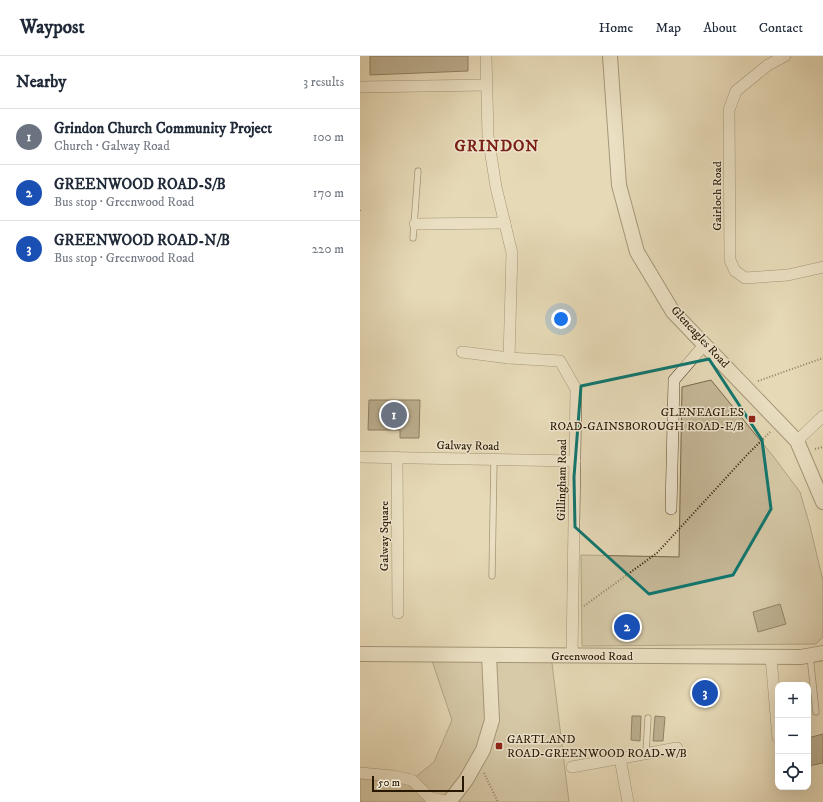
<!DOCTYPE html>
<html lang="en">
<head>
<meta charset="utf-8">
<style>
  body { margin:0; font-family:"IM FELL DW Pica",serif; background:#f2f2f3; color:#1f2937 }
  .controls { position:absolute; right:12px; bottom:12px; display:grid; overflow:hidden; border-radius:8px; box-shadow:0 4px 16px #0002 }
  .controls button { width:36px; height:36px; display:grid; place-items:center; padding:0; border:0; border-bottom:1px solid #e0e1e3; background:#fff; color:#1f2937; font:20px sans-serif }
  .scale { position:absolute; left:12px; bottom:10px; width:92px; box-sizing:border-box; padding-left:4px; border:2px solid #281701; border-top:0; font-size:11px; line-height:14px; white-space:nowrap; color:#281701; -webkit-text-stroke:3px #efe6d0; paint-order:stroke }
  .you { position:absolute; left:201px; top:263px; width:14px; height:14px; margin:-10px; border:3px solid #fff; border-radius:50%; background:#1a73e8; box-shadow:0 0 0 6px #1a73e833 }
  .badge { display:grid; place-items:center; width:26px; height:26px; border-radius:50%; background:#8f2418; color:#fff; font-size:13px; font-weight:700 }
  .pin { position:absolute; translate:-50% -50%; border:2px solid #fff; box-shadow:0 1px 4px #0006 }
  .list { margin:0; padding:0; list-style:none }
  h2 { display:flex; justify-content:space-between; align-items:center; height:52px; margin:0; padding:0 16px; font-size:17px }
  h2 small { font-size:13px; font-weight:400; color:#747a83 }
  .list li { display:grid; grid-template-columns:26px 1fr auto; gap:12px; align-items:center; box-sizing:border-box; height:56px; padding:0 16px; border-top:1px solid #e0e1e3 }
  .list b { display:block; font-size:15px; white-space:nowrap }
  .list p { margin:0; font-size:13px; white-space:nowrap; color:#747a83 }
  .list em { font-size:13px; font-style:normal; color:#747a83 }
  .icon { flex:none; width:22px; height:22px; fill:none; stroke:currentColor; stroke-width:2; stroke-linecap:round; stroke-linejoin:round }
  .map { position:relative; flex:none; width:463px; height:746px; overflow:hidden }
  header { display:flex; align-items:center; gap:24px; box-sizing:border-box; height:56px; padding:0 20px; background:#fff; border-bottom:1px solid #e0e1e3 }
  header strong { font-size:19px }
  nav { display:flex; gap:22px; margin-inline-start:auto; font-size:14px }
  main { display:flex }
  aside { flex:1; background:#fff }
  .map>svg:first-child { display:block }
</style>
</head>
<body>
<header>
<strong>Waypost</strong>
<nav><a>Home</a><a>Map</a><a>About</a><a>Contact</a></nav>
</header>
<main>
<aside>
<h2>Nearby<small>3 results</small></h2>
<ul class="list">
<li><span class="badge" style="background:#6b7280">1</span><div><b>Grindon Church Community Project</b><p>Church · Galway Road</p></div><em>100 m</em></li>
<li><span class="badge" style="background:#1a4fb4">2</span><div><b>GREENWOOD ROAD-S/B</b><p>Bus stop · Greenwood Road</p></div><em>170 m</em></li>
<li><span class="badge" style="background:#1a4fb4">3</span><div><b>GREENWOOD ROAD-N/B</b><p>Bus stop · Greenwood Road</p></div><em>220 m</em></li>
</ul>
</aside>
<div class="map">
<svg width="463" height="746" viewBox="0 0 463 746">
  <rect width="100%" height="100%" fill="#e6d9b7"/>
  <filter id="stains"><feTurbulence type="fractalNoise" baseFrequency=".005" numOctaves="4"/><feColorMatrix values="0 0 0 0 .2 0 0 0 0 .09 0 0 0 0 .02 0 0 0 .5 -.17"/></filter>
  <radialGradient id="worn" r=".72"><stop offset=".6" stop-color="#630" stop-opacity="0"/><stop offset="1" stop-color="#630" stop-opacity=".3"/></radialGradient>
  <g fill="#c6b898" stroke="#77684c">
    <polygon points="351,324 413,400 440,436 450,470 463,525 463,581 456,588 222,590 221,499 319,501 322,331"/>
    <polygon points="70,599 191,599 209,746 0,746 0,717 52,724 74,706 92,664"/>
  </g>
  <g fill="#8b7c60" stroke="#281701">
    <polygon points="10,0 108,0 108,15 10,19"/>
    <polygon points="9,344 60,344 59,382 40,382 40,374 8,374"/>
    <polygon points="420,548 426,568 398,576 393,556"/>
    <polygon points="272,660 281,660 280,685 271,684"/>
    <polygon points="295,660 305,661 303,685 293,685"/>
    <polygon points="463,678 463,707 448,710 448,695 449,695 448,682"/>
  </g>
  <g fill="none" stroke-linecap="round" stroke-linejoin="round">
    <defs>
      <g id="service">
        <polyline points="53,182 58,115"/>
        <polyline points="132,520 134,403"/>
        <polyline points="450,600 456,656"/>
        <polyline points="286,697 288,662"/>
      </g>
      <g id="minor">
        <polyline points="126,0 128,80 136,131 152,197 149,302 200,305 216,333 212,599"/>
        <polyline points="425,0 408,9 376,35 369,54 370,204 375,215 385,222 428,219 463,211"/>
        <polyline points="0,31 127,29"/>
        <polyline points="55,168 145,167"/>
        <polyline points="102,296 149,302"/>
        <polyline points="437,385 463,360"/>
        <polyline points="0,401 215,405"/>
        <polyline points="37,401 38,557"/>
        <polyline points="311,453 314,324 345,288"/>
        <polyline points="411,601 418,682"/>
        <polyline points="260,702 268,746"/>
        <polyline points="212,711 317,692"/>
        <polyline points="0,717 33,720 52,724 70,742 89,746"/>
      </g>
      <g id="tertiary">
        <polyline points="250,0 259,129 277,196 313,256 437,385 463,446"/>
        <polyline points="0,598 441,601 463,597"/>
        <polyline points="89,746 106,724 123,694 132,664 129,599"/>
      </g>
    </defs>
    <use href="#service" stroke="#58482e" stroke-width="7"/>
    <use href="#minor" stroke="#58482e" stroke-width="12"/>
    <use href="#tertiary" stroke="#58482e" stroke-width="16"/>
    <g stroke="#281701" stroke-width="2" stroke-dasharray="1 2" stroke-linecap="butt">
      <polyline points="0,154 0,157"/>
      <polyline points="398,325 463,302"/>
      <polyline points="455,393 463,391"/>
      <polyline points="224,550 297,497 386,400 411,375"/>
      <polyline points="124,717 138,746"/>
    </g>
    <use href="#service" stroke="#efe6d0" stroke-width="5.5"/>
    <use href="#minor" stroke="#efe6d0" stroke-width="11"/>
    <use href="#tertiary" stroke="#efe6d0" stroke-width="14"/>
  </g>
  <path d="M0 0H463V746H0ZM349,303l53,81 9,69 -38,66 -84,19 -74,-67 -1,-50 7,-91z" fill="#e6d9b7" fill-opacity=".55" fill-rule="evenodd"/>
  <path fill="none" stroke="#0f766e" stroke-width="3" stroke-linejoin="round" d="M349,303l53,81 9,69 -38,66 -84,19 -74,-67 -1,-50 7,-91z"/>
  <g fill="#8f2418" stroke="#efe6d0" stroke-width="1.5">
    <rect x="388" y="359" width="8" height="8" rx="2"/>
    <rect x="135" y="686" width="8" height="8" rx="2"/>
  </g>
  <g text-anchor="middle" dominant-baseline="central" stroke-width="3" stroke-linejoin="round" paint-order="stroke">
    <g font-size="12" fill="#281701" stroke="#efe6d0">
      <text transform="translate(357 140) rotate(-90)">Gairloch Road</text>
      <text transform="translate(340 281) rotate(47)">Gleneagles Road</text>
      <text transform="translate(108 390) rotate(1)">Galway Road</text>
      <text transform="translate(202 424) rotate(-89)">Gillingham Road</text>
      <text transform="translate(24 480) rotate(-90)">Galway Square</text>
      <text x="232" y="600">Greenwood Road</text>
    </g>
    <g font-size="12" fill="#281701" stroke="#efe6d0" text-anchor="end">
      <text x="384" y="356">GLENEAGLES<tspan x="384" dy="14">ROAD-GAINSBOROUGH ROAD-E/B</tspan></text>
      <text x="147" y="683" text-anchor="start">GARTLAND<tspan x="147" dy="14">ROAD-GREENWOOD ROAD-W/B</tspan></text>
    </g>
    <g font-size="16" font-weight="bold" letter-spacing="1" fill="#7a1f14" stroke="#efe6d0">
      <text x="137" y="90">GRINDON</text>
    </g>
  </g>
  <rect width="100%" height="100%" filter="url(#stains)"/>
  <rect width="100%" height="100%" fill="url(#worn)"/>
</svg>
<div class="controls">
<button>+</button>
<button>−</button>
<button><svg class="icon" aria-label="locate" viewBox="0 0 24 24"><circle cx="12" cy="12" r="6"/><path d="M12 2v4M12 18v4M2 12h4M18 12h4"/></svg></button>
</div>
<div class="scale">50 m</div>
<div class="you"></div>
<div class="pin badge" style="left:34px;top:359px;background:#6b7280">1</div>
<div class="pin badge" style="left:267px;top:571px;background:#1a4fb4">2</div>
<div class="pin badge" style="left:345px;top:637px;background:#1a4fb4">3</div>
</div>
</main>
</body>
</html>
